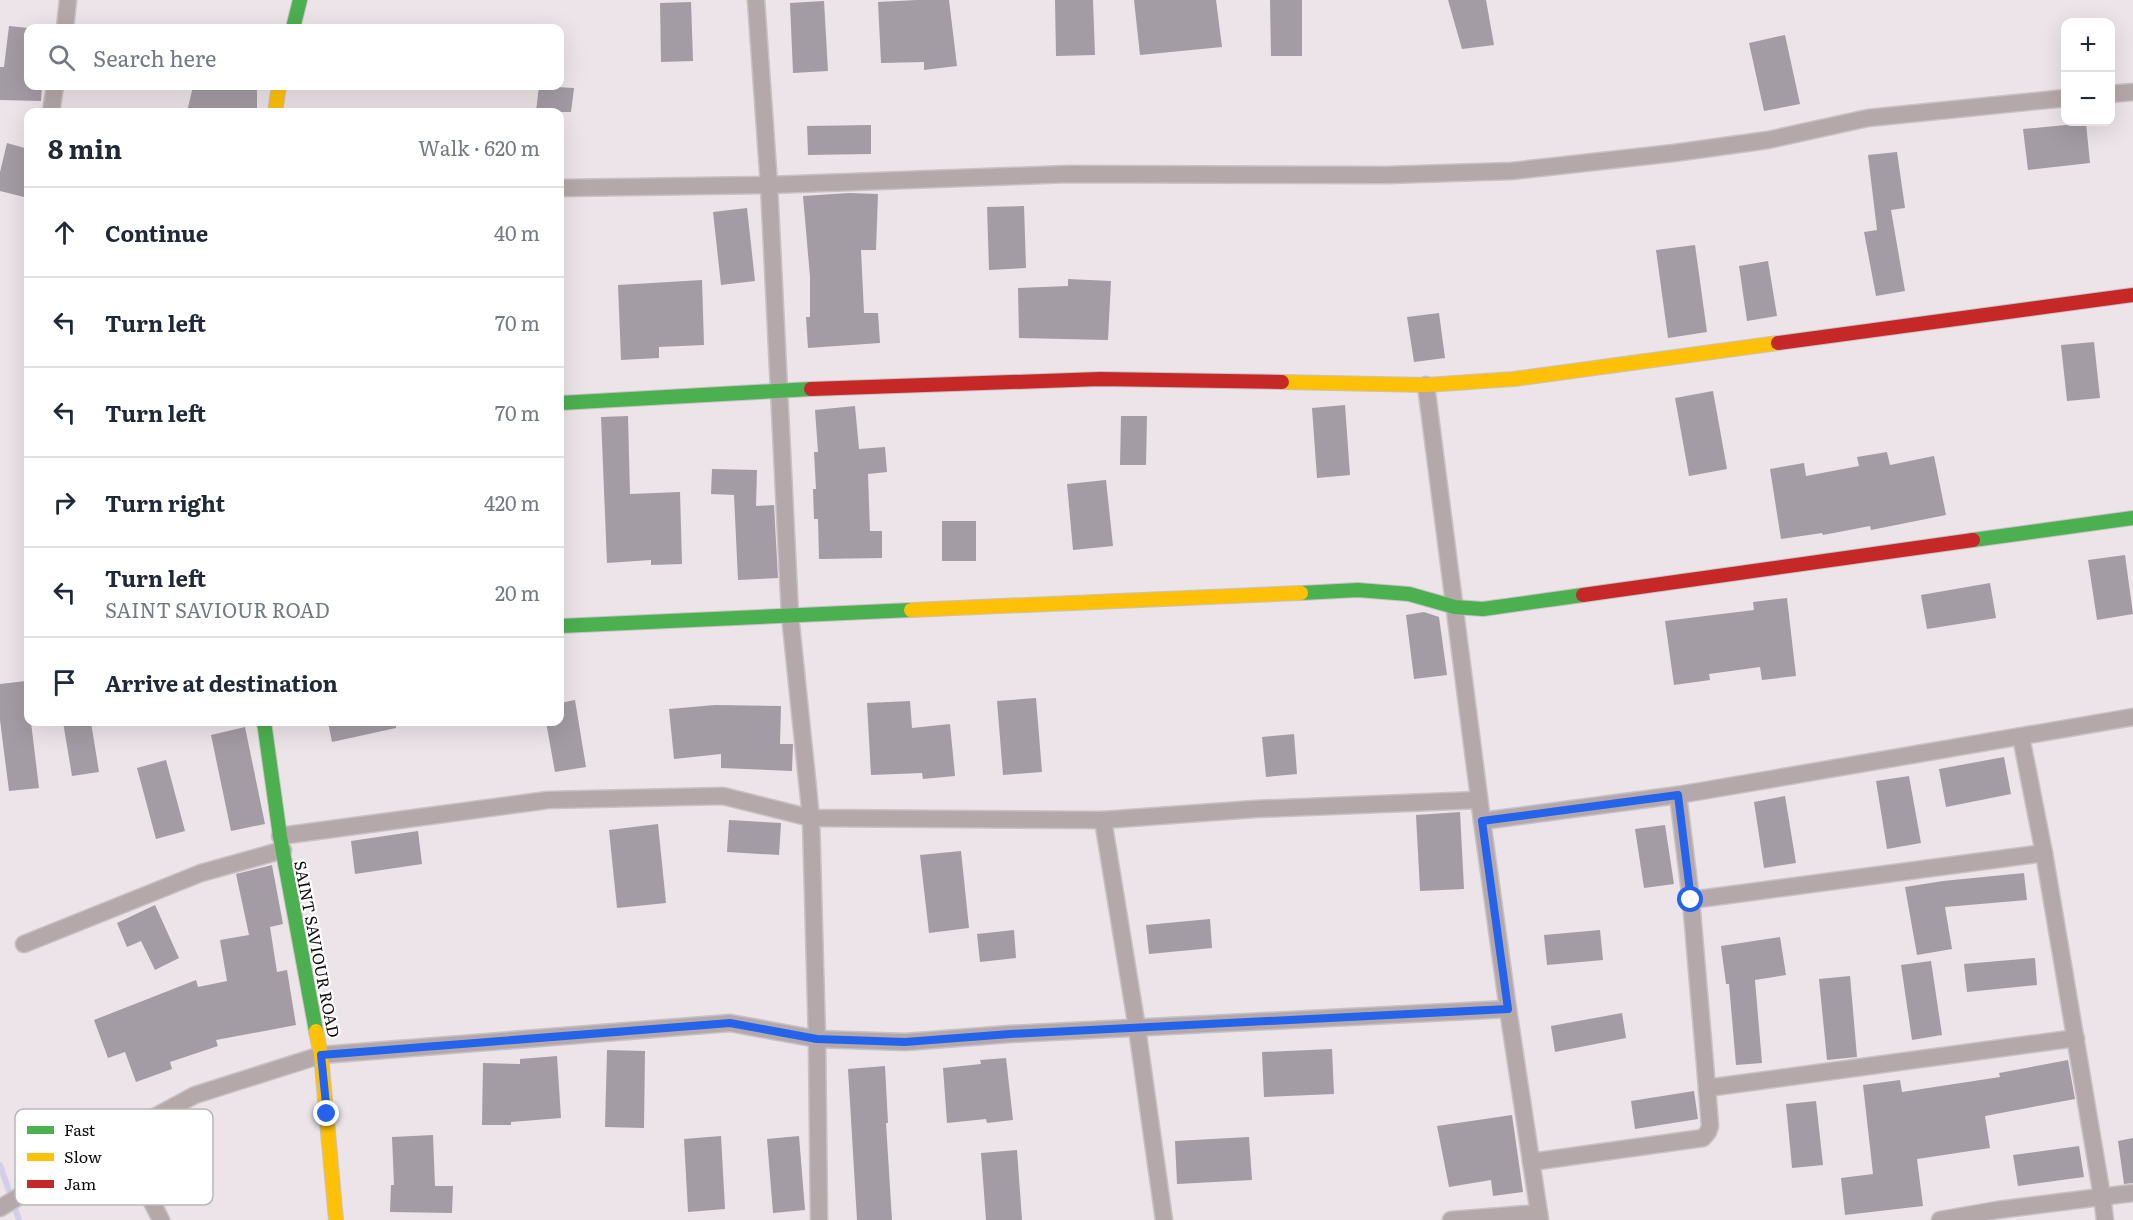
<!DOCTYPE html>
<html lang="en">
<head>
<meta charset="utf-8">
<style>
  body { margin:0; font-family:Literata,serif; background:#f2f2f3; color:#1f2937 }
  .controls { position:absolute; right:18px; top:18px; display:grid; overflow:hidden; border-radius:12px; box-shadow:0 6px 24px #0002 }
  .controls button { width:54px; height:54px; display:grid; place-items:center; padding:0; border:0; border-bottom:2px solid #e0e1e3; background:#fff; color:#1f2937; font:30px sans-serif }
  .stop { position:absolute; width:18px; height:18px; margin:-14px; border:4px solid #2563eb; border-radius:50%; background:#fff }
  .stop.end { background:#2563eb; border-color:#fff; box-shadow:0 2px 6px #0008 }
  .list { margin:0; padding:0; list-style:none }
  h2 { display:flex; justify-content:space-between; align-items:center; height:78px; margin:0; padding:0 24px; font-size:26px }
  h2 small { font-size:20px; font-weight:400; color:#747a83 }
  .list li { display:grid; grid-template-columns:39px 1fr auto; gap:18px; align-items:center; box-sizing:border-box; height:90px; padding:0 24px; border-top:2px solid #e0e1e3 }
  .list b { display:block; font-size:22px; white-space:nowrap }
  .list p { margin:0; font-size:20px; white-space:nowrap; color:#747a83 }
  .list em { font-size:20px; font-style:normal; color:#747a83 }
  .icon { flex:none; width:33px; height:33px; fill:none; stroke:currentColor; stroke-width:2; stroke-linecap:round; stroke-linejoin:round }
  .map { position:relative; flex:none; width:2133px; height:1220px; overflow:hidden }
  .search { position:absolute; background:#fff; box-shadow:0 6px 24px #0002; left:24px; top:24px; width:540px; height:66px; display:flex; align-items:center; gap:15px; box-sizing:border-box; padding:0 21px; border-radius:12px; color:#747a83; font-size:22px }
  .panel { position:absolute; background:#fff; box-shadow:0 6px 24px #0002; left:24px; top:108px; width:540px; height:618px; border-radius:12px }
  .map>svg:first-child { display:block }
</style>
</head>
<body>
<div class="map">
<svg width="2133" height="1220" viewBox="0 0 2133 1220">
  <rect width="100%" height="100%" fill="#ece4e8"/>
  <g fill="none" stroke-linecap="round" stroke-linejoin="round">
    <polyline stroke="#d3ceea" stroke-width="6" points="0,1165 19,1220"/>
  </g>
  <g fill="#a49ca4">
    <polygon points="917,0 949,0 957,66 924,70 924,62 881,63 878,2"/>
    <polygon points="1055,0 1093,0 1095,55 1056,56"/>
    <polygon points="1134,0 1216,0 1222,47 1140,55"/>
    <polygon points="1270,0 1302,0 1302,56 1271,56"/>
    <polygon points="1448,0 1486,0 1494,45 1462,49"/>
    <polygon points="824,1 828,71 793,73 790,3"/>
    <polygon points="691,2 693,61 661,62 660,3"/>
    <polygon points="9,26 28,28 28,86 42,86 41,101 0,100 0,67 4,67"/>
    <polygon points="1785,35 1800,104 1764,111 1749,43"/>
    <polygon points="193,86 257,86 257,112 187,112"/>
    <polygon points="539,86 574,88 571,112 536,112"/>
    <polygon points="2086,123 2090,163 2028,170 2023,129"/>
    <polygon points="871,125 871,154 808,155 807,126"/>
    <polygon points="7,143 28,149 28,198 0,191 0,172"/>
    <polygon points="1897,152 1905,208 1891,210 1905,291 1876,296 1864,232 1877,230 1868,155"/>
    <polygon points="849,193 878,194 876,250 861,250 864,313 878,313 880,343 808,348 806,317 810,317 810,277 803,196"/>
    <polygon points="1024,206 1026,268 989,270 987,207"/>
    <polygon points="747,208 755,281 721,285 713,212"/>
    <polygon points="1695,245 1707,332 1668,338 1656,250"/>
    <polygon points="1768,261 1777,316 1747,321 1739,266"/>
    <polygon points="1068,279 1111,281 1108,340 1019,338 1018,288 1068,286"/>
    <polygon points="702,280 704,345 659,347 659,358 621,360 618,285"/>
    <polygon points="1439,313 1445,358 1414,362 1407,317"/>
    <polygon points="2094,342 2100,398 2067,401 2061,345"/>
    <polygon points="1713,391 1727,469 1689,476 1675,398"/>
    <polygon points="1345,405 1350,475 1317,478 1312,408"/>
    <polygon points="855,406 859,449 885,447 887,472 868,474 870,531 882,531 882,558 819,559 818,519 814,519 813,489 816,489 814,452 818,452 815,410"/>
    <polygon points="628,416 630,494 680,492 682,564 651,565 651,560 607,563 601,417"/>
    <polygon points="1121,416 1147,416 1146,465 1120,465"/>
    <polygon points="1887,452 1890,465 1934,456 1946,515 1871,530 1870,526 1823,535 1822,533 1781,539 1770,469 1804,463 1806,476 1859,466 1857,457"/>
    <polygon points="712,469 757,470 756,506 774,505 778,578 738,580 734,495 711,494"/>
    <polygon points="1106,480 1113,546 1073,550 1067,484"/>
    <rect x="942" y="521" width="34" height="40"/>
    <polygon points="2125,555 2133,614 2097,620 2088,560"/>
    <polygon points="1990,583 1996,618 1927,629 1921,595"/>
    <polygon points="1787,598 1796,676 1762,680 1760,667 1709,674 1710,680 1674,685 1665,621 1754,610 1753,602"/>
    <polygon points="1424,612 1439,617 1447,675 1414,679 1406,615"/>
    <polygon points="26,681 28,722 31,722 39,788 9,791 0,720 0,684"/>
    <polygon points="1036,698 1042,772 1003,775 997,701"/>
    <polygon points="575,700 586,767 555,772 546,722 560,722 560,703"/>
    <polygon points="910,701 912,728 950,724 955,776 923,779 922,773 871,775 867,703"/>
    <polygon points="715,705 781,706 780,744 793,744 792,771 721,768 721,754 674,759 669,709"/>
    <polygon points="63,722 91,722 99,772 72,776"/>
    <polygon points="328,722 396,722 396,728 332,742"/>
    <polygon points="245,727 265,824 231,831 211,735"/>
    <polygon points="1294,734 1297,774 1266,777 1262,737"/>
    <polygon points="2004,757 2011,794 1946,807 1939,769"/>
    <polygon points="166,760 185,831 156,839 137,768"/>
    <polygon points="1909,776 1921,843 1887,849 1876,781"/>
    <polygon points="1785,796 1796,863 1764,868 1754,802"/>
    <polygon points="1460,812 1464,889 1420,891 1416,815"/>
    <polygon points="729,820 781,823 779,855 727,852"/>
    <polygon points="658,824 666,903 617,908 609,830"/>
    <polygon points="1665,825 1674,884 1644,888 1635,829"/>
    <polygon points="418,831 422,864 355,874 351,841"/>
    <polygon points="961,851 969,928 929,933 920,855"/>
    <polygon points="272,865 283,924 270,927 277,972 287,970 296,1025 216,1040 218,1046 170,1062 172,1069 136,1082 125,1052 108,1058 94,1020 196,980 198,987 227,981 220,940 249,935 236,874"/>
    <polygon points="2024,873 2027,900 1945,907 1952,949 1917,955 1905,887 1943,881"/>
    <polygon points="155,905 179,958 155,970 141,941 127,947 117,923"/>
    <polygon points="1210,919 1212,948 1149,954 1146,925"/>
    <polygon points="1014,930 1016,958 980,962 977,934"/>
    <polygon points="1600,930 1603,960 1547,965 1544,935"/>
    <polygon points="1780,937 1786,975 1755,980 1762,1063 1736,1065 1729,984 1726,984 1721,946"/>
    <polygon points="2035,958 2037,985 1967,992 1964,964"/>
    <polygon points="1931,961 1942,1035 1912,1040 1901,965"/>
    <polygon points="1850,976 1857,1057 1827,1060 1819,979"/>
    <polygon points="1622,1013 1626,1038 1555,1052 1551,1026"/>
    <polygon points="1332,1049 1334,1094 1264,1097 1262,1052"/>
    <polygon points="607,1050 645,1051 644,1128 605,1127"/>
    <polygon points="557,1056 561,1118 511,1122 511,1125 482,1125 483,1063 520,1064 520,1059"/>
    <polygon points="1006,1058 1013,1120 987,1123 986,1119 947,1123 943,1068 981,1064 980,1060"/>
    <polygon points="2068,1060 2075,1099 1985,1116 1990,1148 1917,1159 1923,1206 1845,1215 1841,1178 1873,1174 1863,1085 1900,1080 1902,1092 2000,1077 1999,1073"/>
    <polygon points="885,1066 888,1123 886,1123 892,1220 857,1220 848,1069"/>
    <polygon points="1694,1091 1698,1119 1635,1129 1631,1101"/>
    <polygon points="1816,1101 1823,1165 1792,1168 1786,1104"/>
    <polygon points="1512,1115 1523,1192 1493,1196 1491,1180 1449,1187 1437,1126"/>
    <polygon points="433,1135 435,1186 453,1186 452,1213 390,1212 391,1185 394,1185 392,1137"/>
    <polygon points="721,1136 725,1209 688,1212 684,1139"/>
    <polygon points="799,1136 805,1210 773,1213 767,1139"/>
    <polygon points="1249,1137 1252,1180 1177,1184 1175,1141"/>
    <polygon points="2133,1138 2133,1183 2124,1184 2118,1141"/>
    <polygon points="2079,1146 2084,1177 2018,1186 2013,1155"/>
    <polygon points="1017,1150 1022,1220 986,1220 981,1153"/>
  </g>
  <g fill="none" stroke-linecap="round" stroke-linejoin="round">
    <defs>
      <g id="street">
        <polyline points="756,0 769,185 790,615 811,818 817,1039 819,1220"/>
        <polyline points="65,28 68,0"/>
        <polyline points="2110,94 2133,92"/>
        <polyline points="51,112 55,86"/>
        <polyline points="560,188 769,185 1069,174 1387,175 1512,171 1674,153 1768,140 1868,118 2066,98"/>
        <polyline points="1426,385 1482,821 1508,1009 1540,1220"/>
        <polyline points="2021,737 2044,853 2102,1196 2105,1220"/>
        <polyline points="1103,820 1137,1028 1164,1220"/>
        <polyline points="1482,821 1678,795 2133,717"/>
        <polyline points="280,836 548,800 723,796 811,818 1103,820 1255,809 1479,800"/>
        <polyline points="1691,900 2044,853"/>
        <polyline points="24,944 201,873 283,850"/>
        <polyline points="1707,1088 2076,1038"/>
        <polyline points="119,1136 161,1220"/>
        <polyline points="1531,1162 1703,1138 1708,1132 1710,1126 1707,1088 1691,900 1678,795"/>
        <polyline points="0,1208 119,1136 195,1095 321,1055 730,1023 817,1039 905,1042 1010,1034 1508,1009"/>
        <polyline points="1451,1220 1539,1213"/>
        <polyline points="1940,1220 1997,1210 2133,1193"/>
      </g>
      <g id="fast">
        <polyline points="293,28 300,0"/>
        <polyline points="560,403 811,389"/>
        <polyline points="1973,540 2133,518"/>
        <polyline points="1301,593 1358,590 1409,594 1455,607 1483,609 1583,595"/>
        <polyline points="560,626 911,610"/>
        <polyline points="264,722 280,836 316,1031"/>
      </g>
      <g id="slow">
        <polyline points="275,112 279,86"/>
        <polyline points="1282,382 1426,385 1514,379 1778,343"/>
        <polyline points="911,610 1301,593"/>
        <polyline points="316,1031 321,1055 336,1220"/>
      </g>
      <g id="jam">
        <polyline points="1778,343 2133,295"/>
        <polyline points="811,389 1100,379 1282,382"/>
        <polyline points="1583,595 1973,540"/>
      </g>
    </defs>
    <use href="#street" stroke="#c8c2c5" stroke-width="19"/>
    <use href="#fast" stroke="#c8c2c5" stroke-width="16"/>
    <use href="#slow" stroke="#c8c2c5" stroke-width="16"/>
    <use href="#jam" stroke="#c8c2c5" stroke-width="16"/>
    <use href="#street" stroke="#b5a8aa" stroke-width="16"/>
    <use href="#fast" stroke="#4caf50" stroke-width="14"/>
    <use href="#slow" stroke="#ffc107" stroke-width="14"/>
    <use href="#jam" stroke="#c62828" stroke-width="14"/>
  </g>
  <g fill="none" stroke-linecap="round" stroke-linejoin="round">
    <polyline stroke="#2563eb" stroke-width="8" points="327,1114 321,1055 730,1023 817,1039 905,1042 1010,1034 1508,1009 1482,821 1678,795 1691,900"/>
  </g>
  <g text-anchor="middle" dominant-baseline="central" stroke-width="4.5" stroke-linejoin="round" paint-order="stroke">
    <g font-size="16" fill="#110d0f" stroke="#fff">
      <text transform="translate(318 949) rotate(79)">SAINT SAVIOUR ROAD</text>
    </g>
  </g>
  <rect x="15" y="1109" width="198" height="96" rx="9" fill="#fff" stroke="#b8b6b7" stroke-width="1.5"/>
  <rect x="27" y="1126" width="27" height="8" fill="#4caf50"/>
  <rect x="27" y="1153" width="27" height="8" fill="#ffc107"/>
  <rect x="27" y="1180" width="27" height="8" fill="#c62828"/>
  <g font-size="16" fill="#110d0f">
    <text x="64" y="1136">Fast</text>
    <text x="64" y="1163">Slow</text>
    <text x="64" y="1190">Jam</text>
  </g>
</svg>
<div class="controls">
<button>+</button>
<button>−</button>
</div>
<div class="stop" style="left:1691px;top:900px"></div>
<div class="stop end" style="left:327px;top:1114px"></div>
<div class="search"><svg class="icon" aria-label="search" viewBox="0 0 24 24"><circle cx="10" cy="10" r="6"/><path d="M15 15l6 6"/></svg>Search here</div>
<section class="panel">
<h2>8 min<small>Walk · 620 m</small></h2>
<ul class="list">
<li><svg class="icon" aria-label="ahead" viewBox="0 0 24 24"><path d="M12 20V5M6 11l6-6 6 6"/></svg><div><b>Continue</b></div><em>40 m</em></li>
<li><svg class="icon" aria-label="left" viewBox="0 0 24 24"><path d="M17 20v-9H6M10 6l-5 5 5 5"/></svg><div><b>Turn left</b></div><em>70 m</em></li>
<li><svg class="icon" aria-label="left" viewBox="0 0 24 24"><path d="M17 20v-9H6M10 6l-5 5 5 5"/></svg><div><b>Turn left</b></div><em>70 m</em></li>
<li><svg class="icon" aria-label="right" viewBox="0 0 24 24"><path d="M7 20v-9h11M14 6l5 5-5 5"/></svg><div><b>Turn right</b></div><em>420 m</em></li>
<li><svg class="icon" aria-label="left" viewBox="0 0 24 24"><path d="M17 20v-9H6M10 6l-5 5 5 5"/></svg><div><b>Turn left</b><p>SAINT SAVIOUR ROAD</p></div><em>20 m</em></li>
<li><svg class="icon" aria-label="arrive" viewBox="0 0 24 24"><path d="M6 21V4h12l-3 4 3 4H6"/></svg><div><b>Arrive at destination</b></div></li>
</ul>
</section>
</div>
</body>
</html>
